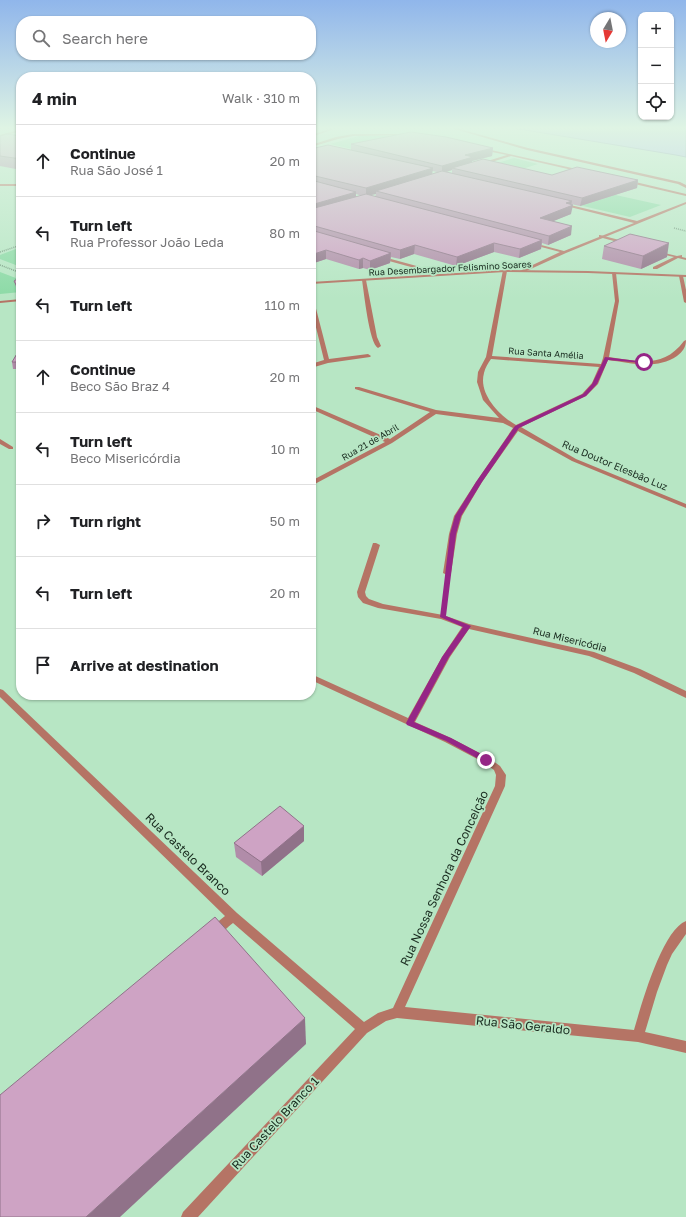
<!DOCTYPE html>
<html lang="en">
<head>
<meta charset="utf-8">
<style>
  body { margin:0; font-family:"Golos Text",sans-serif; background:#f6f6f6; color:#202124 }
  .controls { position:absolute; right:12px; top:12px; display:grid; overflow:hidden; border-radius:8px; box-shadow:0 1px 3px #0004 }
  .controls button { width:36px; height:36px; display:grid; place-items:center; padding:0; border:0; border-bottom:1px solid #e0e0e0; background:#fff; color:#202124; font:20px sans-serif }
  .compass { position:absolute; left:590px; top:12px; width:36px; height:36px; border-radius:50%; background:#fff; box-shadow:0 1px 3px #0004; rotate:190deg }
  .stop { position:absolute; width:12px; height:12px; margin:-9px; border:3px solid #952686; border-radius:50%; background:#fff }
  .stop.end { background:#952686; border-color:#fff; box-shadow:0 1px 4px #0008 }
  .list { margin:0; padding:0; list-style:none }
  h2 { display:flex; justify-content:space-between; align-items:center; height:52px; margin:0; padding:0 16px; font-size:17px }
  h2 small { font-size:13px; font-weight:400; color:#757577 }
  .list li { display:grid; grid-template-columns:26px 1fr auto; gap:12px; align-items:center; box-sizing:border-box; height:72px; padding:0 16px; border-top:1px solid #e0e0e0 }
  .list b { display:block; font-size:15px; white-space:nowrap }
  .list p { margin:0; font-size:13px; white-space:nowrap; color:#757577 }
  .list em { font-size:13px; font-style:normal; color:#757577 }
  .icon { flex:none; width:22px; height:22px; fill:none; stroke:currentColor; stroke-width:2; stroke-linecap:round; stroke-linejoin:round }
  .map { position:relative; flex:none; width:686px; height:1217px; overflow:hidden }
  .search { position:absolute; background:#fff; box-shadow:0 1px 3px #0004; left:16px; top:16px; width:300px; height:44px; display:flex; align-items:center; gap:10px; box-sizing:border-box; padding:0 14px; border-radius:16px; color:#757577; font-size:15px }
  .panel { position:absolute; background:#fff; box-shadow:0 1px 3px #0004; left:16px; top:72px; width:300px; height:628px; border-radius:16px }
  .map>svg:first-child { display:block }
</style>
</head>
<body>
<div class="map">
<svg width="686" height="1217" viewBox="0 0 686 1217">
  <rect width="100%" height="100%" fill="#b7e6c4"/>
  <g fill="#8cdaa6">
    <polygon points="359,136 408,136 357,150 330,144"/>
    <polygon points="514,158 538,164 509,173 484,167"/>
    <polygon points="584,188 661,205 630,217 553,199"/>
    <polygon points="21,247 21,267 0,259 0,255"/>
    <polygon points="0,272 21,280 21,292 0,294"/>
  </g>
  <polygon fill="#adbaf0" stroke="#808fb1" points="513,128 686,128 686,157 676,155"/>
  <g fill="none" stroke-linecap="round" stroke-linejoin="round">
    <g stroke="#779a81" stroke-width="1.5" stroke-dasharray="1 1" stroke-linecap="butt">
      <polyline points="674,228 686,231"/>
      <polyline points="0,252 21,245"/>
      <polyline points="0,265 21,273"/>
    </g>
    <polyline stroke="#779a81" stroke-width="2.5" stroke-dasharray="2 2" stroke-linecap="butt" points="444,605 446,584"/>
    <g fill="#b57465" fill-rule="evenodd">
      <polygon points="333,128 337,128 311,137 311,135"/>
      <polygon points="21,129 21,131 0,137 0,135"/>
      <rect x="0" y="184" width="21" height="2"/>
      <polygon points="600,235 627,242 627,243 625,244 599,237 599,235"/>
      <polygon points="656,251 677,256 682,255 682,257 686,258 686,260 678,258 657,269 653,269 653,267 674,257 656,253"/>
      <polygon points="0,439 13,447 13,449 9,449 0,444"/>
    </g>
    <polygon fill="#b57465" fill-rule="evenodd" points="451,128 456,128 528,148 680,182 686,185 686,188 678,184 527,150"/>
    <g fill="#b57465" fill-rule="evenodd">
      <polygon points="353,134 407,134 409,135 353,136 338,139 311,147 311,145 336,137"/>
      <polygon points="482,148 581,170 583,171 581,172 511,156 482,165 481,163 507,155 482,150"/>
      <polygon points="627,180 686,194 686,196 626,182"/>
      <polygon points="686,202 686,204 566,253 524,272 520,271 560,252 530,244 530,242 564,251 634,223 562,205 562,203 637,221"/>
      <polygon points="380,256 424,268 424,269 422,270 378,258 378,256"/>
      <path d="M503,270l4,1 -15,85 109,8 2,-6 12,-57 -3,-28 2,-1 2,1 3,28 -10,56c30,4 54,12 75,-16l2,-1c0,8 -4,12 -9,16 -20,14 -47,7 -69,4l-10,24 -12,12 -65,31 55,32 110,45v4l-114,-47 -54,-30 -36,51 -20,34 -5,18 -6,39 -4,2 -4,-2 6,-39 5,-18 22,-34 37,-54 -10,-5 -67,-9 -44,29 -81,43v-5l74,-39 -74,-33v-4l79,34 40,-27 -75,-23v-2h4l77,23 63,8 -16,-18 -6,-18 1,-10 8,-15zM491,359l108,8 -7,16 -10,11 -66,31c-16,-9 -38,-31 -32,-52 1,-5 4,-10 7,-14z"/>
      <polygon points="681,275 683,276 686,290 686,303 684,302 679,276"/>
      <path d="M364,279l2,1 11,57 4,9 -3,2c-9,-5 -14,-56 -16,-68z"/>
      <polygon points="311,296 313,297 329,359 368,354 371,356 370,357 328,363 311,368 311,364 324,360 311,307"/>
      <path d="M373,543h3l4,2 -15,47 1,4 3,3 14,5 60,11 26,9 125,28 46,17 46,22v7l-52,-25 -45,-17 -120,-27 -19,28 -35,65 36,16 38,20 11,8 6,9 -1,11 -100,221 229,23c7,-24 28,-100 52,-109v13l-14,20 -5,11 -10,27 -12,40 41,9v12l-48,-11 -241,-24 -11,3 -19,12 -169,184h-17l2,-5 172,-183 -122,-106c-7,5 -15,16 -24,12l-2,-3 2,-3 16,-13 -225,-219v-8l3,1 234,223 127,109 14,-9 15,-5 102,-222 1,-11 -2,-5 -11,-8 -38,-20 -134,-62v-6l97,44 34,-61 20,-30 -21,-8 -63,-11 -15,-5 -5,-6 -1,-5z"/>
    </g>
    <g fill="#b57465" fill-rule="evenodd">
      <polygon points="505,270 588,271 686,275 686,277 588,273 505,272 311,284 311,282"/>
      <polygon points="21,299 21,301 0,303 0,301"/>
    </g>
  </g>
  <g fill="#b18ca9" fill-rule="evenodd">
    <polygon points="0,136 21,136 21,170 0,166"/>
    <path d="M351,144l142,4 -1,8 -20,5v1l80,13 86,5 -1,8 -57,18 -9,-2v10l-18,7 18,14 -23,10 -6,-2 -1,6 -22,9 -25,-6 -38,14 -42,-12 -14,5 -9,-2 -1,6 -20,7 -7,-2 -4,1 -33,-10 -15,5v-115l40,1zM452,170v3l-5,-1zM432,171l5,1 -5,2zM356,194l3,1h3l-6,2zM376,194l-1,3 -5,-2z"/>
    <polygon points="604,246 667,257 641,269 602,259"/>
    <polygon points="21,278 21,298 16,287 14,281"/>
    <polygon points="21,347 21,369 13,369 12,362"/>
    <polygon points="304,826 304,841 262,876 236,857 234,843"/>
  </g>
  <g fill="#907289">
    <polygon points="493,148 492,156 472,161 472,164 452,168 452,170 442,173 442,166 465,155"/>
    <polygon points="433,168 432,176 376,191 376,194 366,196 366,188"/>
    <polygon points="638,180 637,188 580,206 582,198"/>
    <polygon points="356,192 356,200 311,213 311,205"/>
    <polygon points="572,201 571,206 573,205 571,214 539,227 540,218 566,203"/>
    <polygon points="572,226 571,235 548,245 549,236"/>
    <polygon points="542,240 541,249 519,258 520,249"/>
    <polygon points="494,243 494,252 456,266 457,257"/>
    <polygon points="669,243 667,257 641,269 643,256"/>
    <polygon points="415,245 414,254 400,259 400,250"/>
    <polygon points="326,250 326,259 311,264 311,255"/>
    <polygon points="391,253 390,263 370,270 370,261"/>
    <polygon points="363,258 363,268 359,269 359,260"/>
    <polygon points="304,826 304,841 262,876 261,862"/>
    <polygon points="305,1018 306,1044 120,1217 86,1217"/>
  </g>
  <g fill="#cea3c4" stroke="#907289">
    <polygon points="411,132 446,137 493,148 465,155 473,157 442,166 351,144"/>
    <polygon points="7,134 21,136 21,159 0,156 0,136"/>
    <polygon points="328,145 433,168 366,188 311,175 311,149"/>
    <polygon points="483,159 552,175 577,167 638,180 582,198 452,168"/>
    <polygon points="442,171 572,201 566,203 573,205 540,218 572,226 549,236 376,191"/>
    <polygon points="311,180 356,192 311,205"/>
    <polygon points="366,194 542,240 520,249 494,243 457,257 415,245 400,250 311,225 311,209"/>
    <polygon points="311,230 391,253 370,261 363,258 359,260 326,250 311,255"/>
    <polygon points="630,234 669,243 643,256 604,246"/>
    <polygon points="20,277 21,278 21,294 14,281"/>
    <polygon points="21,347 21,362 12,362"/>
    <polygon points="280,806 304,826 261,862 234,843"/>
    <polygon points="215,917 305,1018 86,1217 0,1217 0,1095"/>
  </g>
  <linearGradient id="sky" x2="0" y2="1"><stop stop-color="#90b6eb"/><stop offset="0.43" stop-color="#dff4e4"/><stop offset="1" stop-color="#dff4e4" stop-opacity="0"/></linearGradient>
  <rect width="686" height="298" fill="url(#sky)"/>
  <polygon fill="#952686" points="605,357 646,362 644,363 608,360 597,384 586,396 519,428 482,482 461,516 456,534 446,616 471,626 449,657 414,722 451,738 489,758 489,762 486,763 446,741 407,725 406,723 442,657 463,627 440,617 450,534 455,516 476,482 515,426 583,394 592,384"/>
  <g text-anchor="middle" dominant-baseline="central" stroke-width="3.5" stroke-linejoin="round" paint-order="stroke">
    <g font-size="9" fill="#182a1e" stroke="#b7e6c4">
      <text transform="translate(450 268) rotate(-3)">Rua Desembargador Felismino Soares</text>
      <text transform="translate(546 353) rotate(4)">Rua Santa Amélia</text>
      <text transform="translate(370 442) rotate(-30)">Rua 21 de Abril</text>
    </g>
    <g font-size="10" fill="#182a1e" stroke="#b7e6c4">
      <text transform="translate(615 465) rotate(23)">Rua Doutor Elesbão Luz</text>
      <text transform="translate(570 639) rotate(14)">Rua Misericódia</text>
    </g>
    <g font-size="12" fill="#182a1e" stroke="#b7e6c4">
      <text transform="translate(188 854) rotate(44)">Rua Castelo Branco</text>
      <text transform="translate(444 878) rotate(-65)">Rua Nossa Senhora da Conceição</text>
      <text transform="translate(523 1025) rotate(6)">Rua São Geraldo</text>
      <text transform="translate(275 1123) rotate(-47)">Rua Castelo Branco 1</text>
    </g>
  </g>
</svg>
<div class="controls">
<button>+</button>
<button>−</button>
<button><svg class="icon" aria-label="locate" viewBox="0 0 24 24"><circle cx="12" cy="12" r="6"/><path d="M12 2v4M12 18v4M2 12h4M18 12h4"/></svg></button>
</div>
<svg class="compass" viewBox="-18 -18 36 36"><path d="M0-13l5 13h-10z" fill="#e53935"/><path d="M0 13l5-13h-10z" fill="#757577"/></svg>
<div class="stop" style="left:644px;top:362px"></div>
<div class="stop end" style="left:486px;top:760px"></div>
<div class="search"><svg class="icon" aria-label="search" viewBox="0 0 24 24"><circle cx="10" cy="10" r="6"/><path d="M15 15l6 6"/></svg>Search here</div>
<section class="panel">
<h2>4 min<small>Walk · 310 m</small></h2>
<ul class="list">
<li><svg class="icon" aria-label="ahead" viewBox="0 0 24 24"><path d="M12 20V5M6 11l6-6 6 6"/></svg><div><b>Continue</b><p>Rua São José 1</p></div><em>20 m</em></li>
<li><svg class="icon" aria-label="left" viewBox="0 0 24 24"><path d="M17 20v-9H6M10 6l-5 5 5 5"/></svg><div><b>Turn left</b><p>Rua Professor João Leda</p></div><em>80 m</em></li>
<li><svg class="icon" aria-label="left" viewBox="0 0 24 24"><path d="M17 20v-9H6M10 6l-5 5 5 5"/></svg><div><b>Turn left</b></div><em>110 m</em></li>
<li><svg class="icon" aria-label="ahead" viewBox="0 0 24 24"><path d="M12 20V5M6 11l6-6 6 6"/></svg><div><b>Continue</b><p>Beco São Braz 4</p></div><em>20 m</em></li>
<li><svg class="icon" aria-label="left" viewBox="0 0 24 24"><path d="M17 20v-9H6M10 6l-5 5 5 5"/></svg><div><b>Turn left</b><p>Beco Misericórdia</p></div><em>10 m</em></li>
<li><svg class="icon" aria-label="right" viewBox="0 0 24 24"><path d="M7 20v-9h11M14 6l5 5-5 5"/></svg><div><b>Turn right</b></div><em>50 m</em></li>
<li><svg class="icon" aria-label="left" viewBox="0 0 24 24"><path d="M17 20v-9H6M10 6l-5 5 5 5"/></svg><div><b>Turn left</b></div><em>20 m</em></li>
<li><svg class="icon" aria-label="arrive" viewBox="0 0 24 24"><path d="M6 21V4h12l-3 4 3 4H6"/></svg><div><b>Arrive at destination</b></div></li>
</ul>
</section>
</div>
</body>
</html>
